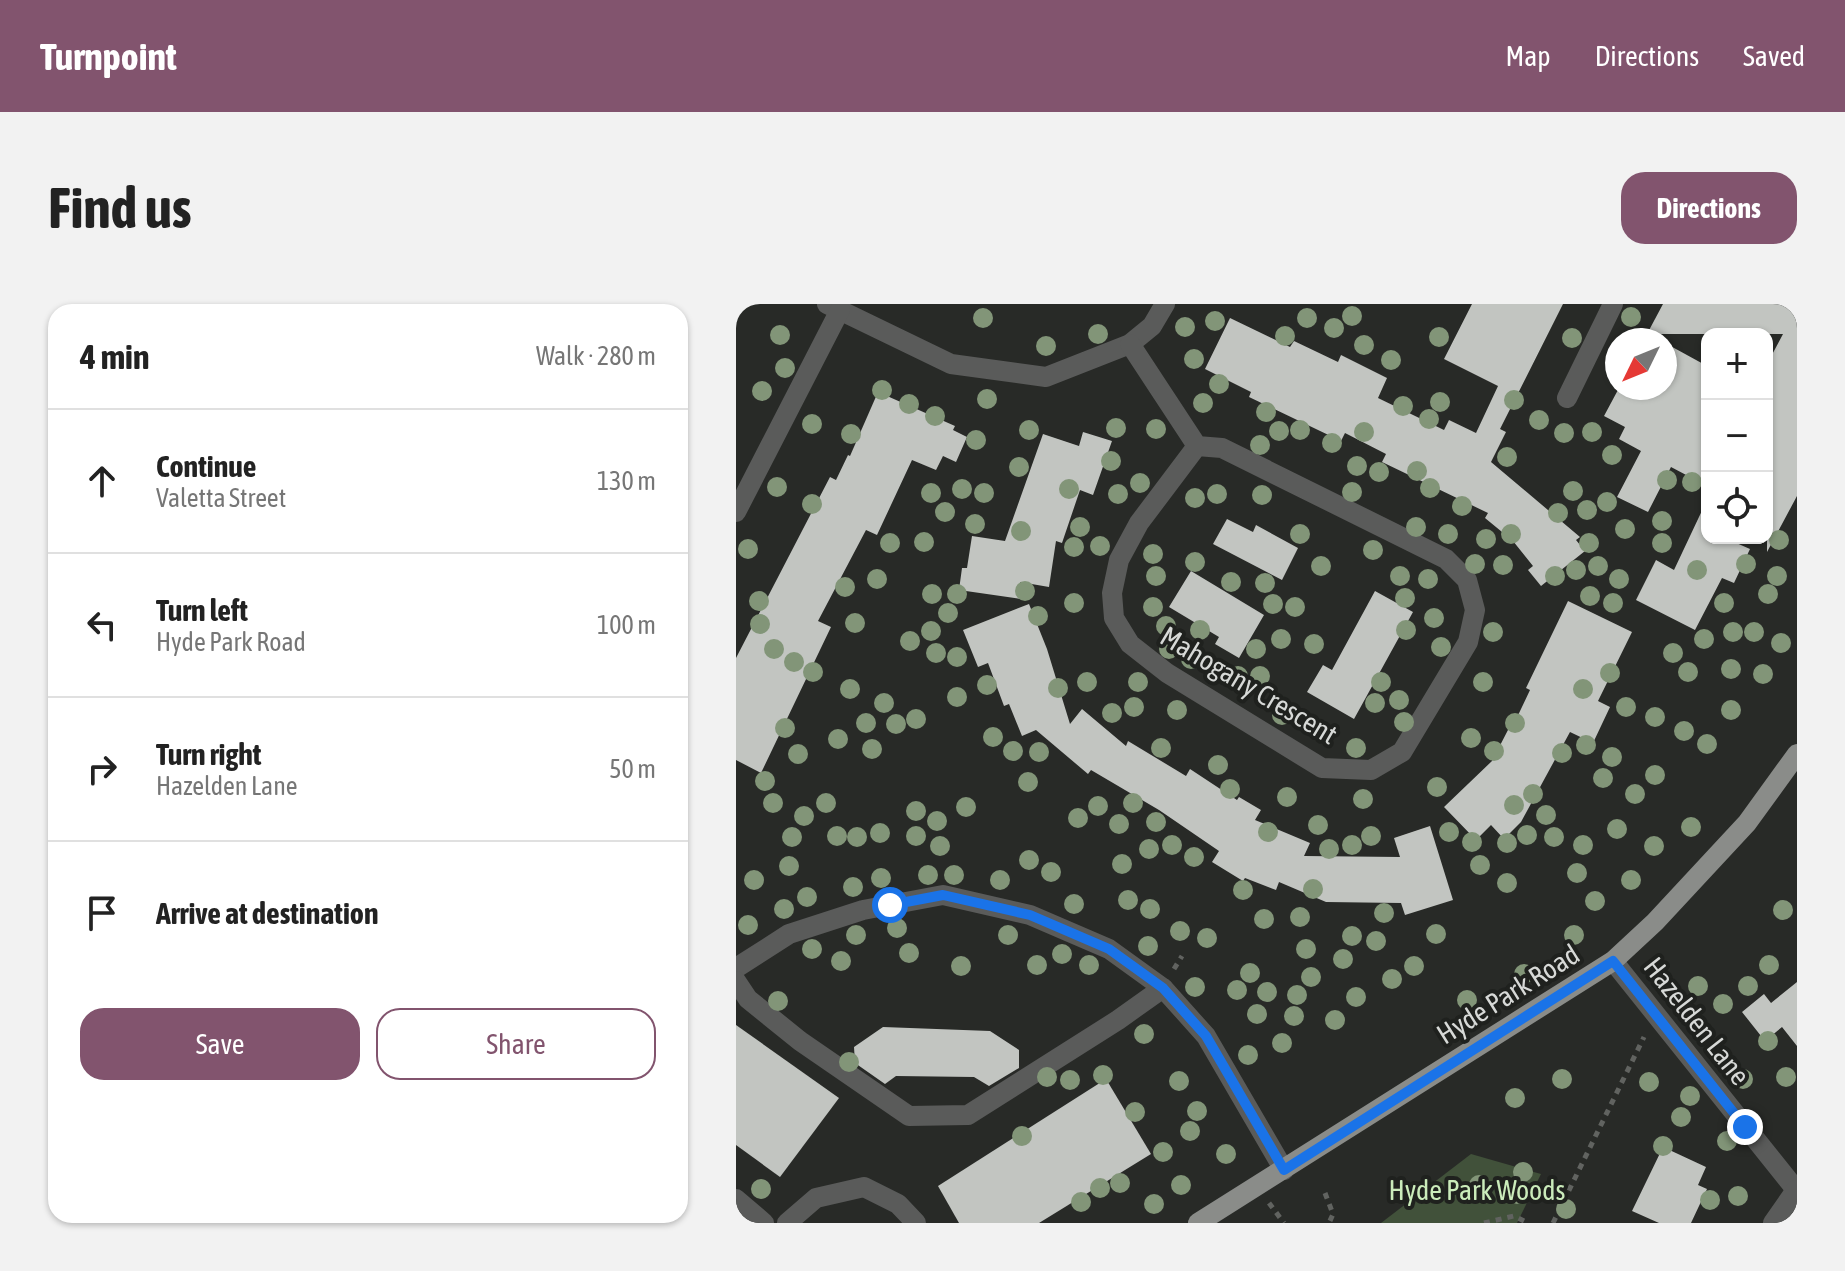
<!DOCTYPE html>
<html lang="en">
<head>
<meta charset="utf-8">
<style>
  body { margin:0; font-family:"Asap Condensed",sans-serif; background:#f2f2f2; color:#222 }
  .controls { position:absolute; right:24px; top:24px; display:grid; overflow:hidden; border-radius:16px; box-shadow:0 2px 6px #0004 }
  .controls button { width:72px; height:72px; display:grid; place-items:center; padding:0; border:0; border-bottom:2px solid #e0e0e0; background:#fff; color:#222; font:40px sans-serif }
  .compass { position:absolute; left:869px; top:24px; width:72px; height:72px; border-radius:50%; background:#fff; box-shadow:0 2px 6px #0004; rotate:227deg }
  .stop { position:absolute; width:24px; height:24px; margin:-18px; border:6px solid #1a73e8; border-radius:50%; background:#fff }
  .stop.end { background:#1a73e8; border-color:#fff; box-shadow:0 2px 8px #0008 }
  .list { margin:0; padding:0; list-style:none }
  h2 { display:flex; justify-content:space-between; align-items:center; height:104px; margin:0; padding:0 32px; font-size:34px }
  h2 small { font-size:26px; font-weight:400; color:#767676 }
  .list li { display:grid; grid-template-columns:52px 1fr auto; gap:24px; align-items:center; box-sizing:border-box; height:144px; padding:0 32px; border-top:2px solid #e0e0e0 }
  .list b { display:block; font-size:30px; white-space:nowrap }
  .list p { margin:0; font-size:26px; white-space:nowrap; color:#767676 }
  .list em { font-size:26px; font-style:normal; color:#767676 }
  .actions { display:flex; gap:16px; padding:24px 32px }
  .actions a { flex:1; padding:18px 0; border:2px solid #82546e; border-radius:24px; text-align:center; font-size:28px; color:#82546e }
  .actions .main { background:#82546e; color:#fff }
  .icon { flex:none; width:44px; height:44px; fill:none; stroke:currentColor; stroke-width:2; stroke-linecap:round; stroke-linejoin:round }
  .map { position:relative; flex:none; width:1061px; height:919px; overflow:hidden; border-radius:24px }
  header { display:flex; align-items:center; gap:48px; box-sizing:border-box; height:112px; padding:0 40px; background:#82546e; color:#fff }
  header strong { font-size:38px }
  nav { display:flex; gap:44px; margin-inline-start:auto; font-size:28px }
  .intro { display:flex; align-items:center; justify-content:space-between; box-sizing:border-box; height:192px; padding:0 48px }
  h1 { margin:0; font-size:56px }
  .button { padding:20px 36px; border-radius:24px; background:#82546e; color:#fff; font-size:28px; font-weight:700 }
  main { display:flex; gap:48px; padding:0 48px }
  aside { flex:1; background:#fff; border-radius:24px; box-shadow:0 2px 6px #0004 }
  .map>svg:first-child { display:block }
</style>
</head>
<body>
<header>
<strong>Turnpoint</strong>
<nav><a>Map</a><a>Directions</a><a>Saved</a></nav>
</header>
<div class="intro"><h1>Find us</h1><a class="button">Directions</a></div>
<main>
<aside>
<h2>4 min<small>Walk · 280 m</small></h2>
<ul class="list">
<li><svg class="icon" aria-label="ahead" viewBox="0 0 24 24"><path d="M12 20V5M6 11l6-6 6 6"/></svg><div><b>Continue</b><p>Valetta Street</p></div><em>130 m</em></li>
<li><svg class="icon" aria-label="left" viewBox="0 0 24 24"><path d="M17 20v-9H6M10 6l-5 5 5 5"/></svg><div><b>Turn left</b><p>Hyde Park Road</p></div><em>100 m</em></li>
<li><svg class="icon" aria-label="right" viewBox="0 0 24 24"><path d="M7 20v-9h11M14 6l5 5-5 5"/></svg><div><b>Turn right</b><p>Hazelden Lane</p></div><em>50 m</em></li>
<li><svg class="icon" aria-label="arrive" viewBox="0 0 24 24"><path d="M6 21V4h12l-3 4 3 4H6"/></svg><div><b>Arrive at destination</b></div></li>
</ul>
<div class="actions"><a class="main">Save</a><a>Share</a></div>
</aside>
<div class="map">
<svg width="1061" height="919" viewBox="0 0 1061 919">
  <rect width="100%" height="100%" fill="#282a27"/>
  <polygon fill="#41513a" points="735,850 805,870 781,919 645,919"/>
  <g fill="#c2c5c1">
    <polygon points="736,0 827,0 764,125 770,128 755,158 844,233 840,236 849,247 805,282 792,266 797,262 777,237 749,214 752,209 646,158 650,150 609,129 605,137 513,93 515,88 469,65 494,14 554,43 558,37 602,58 605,51 651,74 642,94 708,126 713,116 740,129 762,82 708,55"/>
    <polygon points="927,0 1061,0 1061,192 1031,248 1031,60 1047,30 911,30"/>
    <polygon points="929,39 971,62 971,182 935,163 912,208 881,193 905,147 883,135 889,123 868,112 883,84 929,84"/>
    <polygon points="142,88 219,122 217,126 231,133 220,158 207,152 200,166 176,156 141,231 130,226 82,317 95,323 25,469 0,456 0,354 94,173 100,176 112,151 114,152"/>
    <polygon points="347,128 376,137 357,191 344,186 326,239 320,237 313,283 284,278 292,296 223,286 226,264 231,264 236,232 269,237 307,130 343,142"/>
    <polygon points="971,196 971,234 989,234 1014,245 998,279 986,274 959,326 900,296 920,256 938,266"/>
    <polygon points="491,215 517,228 520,221 562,244 546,276 477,240"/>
    <polygon points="455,267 528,311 503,354 479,340 483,333 433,303"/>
    <polygon points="639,287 677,308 618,415 571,388 587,361 596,366"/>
    <polygon points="832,297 896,328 862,397 874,403 857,439 834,428 785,518 768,535 755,521 740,536 708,503 756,457 773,424 775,426 794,386 790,384"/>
    <polygon points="293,300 311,345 334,420 346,405 390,442 392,437 450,472 454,465 501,496 503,493 525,506 519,516 574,539 568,552 664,553 658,534 694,522 717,596 669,611 665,599 590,598 543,578 540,586 509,574 507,577 476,558 483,547 423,506 355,466 352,470 300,426 286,432 273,400 268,402 252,359 242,363 227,326"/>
    <polygon points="1061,678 1061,742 1046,723 1029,737 1006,708 1028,690 1035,699"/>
    <polygon points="0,721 103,794 44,873 0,841"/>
    <polygon points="147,723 254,727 283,746 283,764 253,782 238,773 160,772 149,780 119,759 118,743"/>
    <polygon points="370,775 415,850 303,919 223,919 202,882"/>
    <polygon points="927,843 970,863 962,881 971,885 955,919 923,919 896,907"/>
  </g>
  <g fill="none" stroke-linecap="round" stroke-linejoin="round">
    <g stroke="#616360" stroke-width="5" stroke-dasharray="6 6" stroke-linecap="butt">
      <polyline points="438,665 446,652"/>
      <polyline points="589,889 597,910 593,919"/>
      <polyline points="533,899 548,919"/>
      <polyline points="748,919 778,912 792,919"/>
      <polyline points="817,919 908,733"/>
    </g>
    <g stroke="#5a5b5a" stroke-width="20">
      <polyline points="91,0 215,60 310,73 394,40 416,22 429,0"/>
      <polyline points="394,40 461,142 486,144 710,255 731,276 739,306 732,338 666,448 635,466 586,464 431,369 394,340 378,314 376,289 383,256 403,219 461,142"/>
      <polyline points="831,94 877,0"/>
      <polyline points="0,208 104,6"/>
      <polyline points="877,657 1061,887"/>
      <polyline points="0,664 53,630 127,606 207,591 294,611 373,645 427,684 470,732 548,866"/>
      <polyline points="0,677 12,695 64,737 173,812 232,811 382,716 427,684"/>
      <polyline points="0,895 28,919"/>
      <polyline points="51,919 80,894 128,883 162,900 180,919"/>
      <polyline points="1037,919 1060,886"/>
    </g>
    <polyline stroke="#8a8c89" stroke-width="20" points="462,919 877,657 919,618 1011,519 1061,450"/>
  </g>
  <g fill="#829578">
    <circle cx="616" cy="12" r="10"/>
    <circle cx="895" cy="13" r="10"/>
    <circle cx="247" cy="14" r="10"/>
    <circle cx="571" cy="14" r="10"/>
    <circle cx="479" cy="17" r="10"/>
    <circle cx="449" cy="23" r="10"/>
    <circle cx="598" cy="24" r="10"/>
    <circle cx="362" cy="30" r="10"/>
    <circle cx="44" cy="31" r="10"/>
    <circle cx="549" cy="32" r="10"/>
    <circle cx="703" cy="33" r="10"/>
    <circle cx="836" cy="34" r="10"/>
    <circle cx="628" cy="41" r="10"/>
    <circle cx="310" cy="42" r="10"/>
    <circle cx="458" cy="55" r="10"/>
    <circle cx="655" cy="56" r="10"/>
    <circle cx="49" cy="64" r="10"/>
    <circle cx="483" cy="80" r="10"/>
    <circle cx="146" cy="86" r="10"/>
    <circle cx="26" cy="87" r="10"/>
    <circle cx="251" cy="95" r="10"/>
    <circle cx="778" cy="96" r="10"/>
    <circle cx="704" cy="98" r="10"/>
    <circle cx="467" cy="99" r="10"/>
    <circle cx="173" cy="100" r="10"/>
    <circle cx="667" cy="102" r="10"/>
    <circle cx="530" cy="108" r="10"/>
    <circle cx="199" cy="112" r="10"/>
    <circle cx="693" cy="115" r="10"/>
    <circle cx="803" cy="116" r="10"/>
    <circle cx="76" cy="120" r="10"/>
    <circle cx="380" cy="124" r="10"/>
    <circle cx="420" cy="125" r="10"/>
    <circle cx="293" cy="126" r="10"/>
    <circle cx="564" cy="126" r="10"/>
    <circle cx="543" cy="127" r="10"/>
    <circle cx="628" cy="128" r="10"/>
    <circle cx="856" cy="128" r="10"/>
    <circle cx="828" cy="129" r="10"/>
    <circle cx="115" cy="130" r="10"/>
    <circle cx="240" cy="136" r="10"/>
    <circle cx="596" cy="139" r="10"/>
    <circle cx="524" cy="141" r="10"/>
    <circle cx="876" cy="151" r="10"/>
    <circle cx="771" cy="153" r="10"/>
    <circle cx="375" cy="157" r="10"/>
    <circle cx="621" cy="162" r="10"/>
    <circle cx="283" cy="163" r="10"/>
    <circle cx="681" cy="167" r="10"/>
    <circle cx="643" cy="168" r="10"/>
    <circle cx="931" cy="176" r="10"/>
    <circle cx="956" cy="178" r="10"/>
    <circle cx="404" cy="179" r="10"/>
    <circle cx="41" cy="183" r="10"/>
    <circle cx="694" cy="184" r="10"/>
    <circle cx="226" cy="185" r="10"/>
    <circle cx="333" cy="185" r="10"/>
    <circle cx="837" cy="187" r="10"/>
    <circle cx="616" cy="188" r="10"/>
    <circle cx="195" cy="189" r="10"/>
    <circle cx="248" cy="189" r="10"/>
    <circle cx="382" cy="190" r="10"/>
    <circle cx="481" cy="190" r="10"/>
    <circle cx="526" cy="191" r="10"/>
    <circle cx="459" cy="194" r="10"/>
    <circle cx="871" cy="198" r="10"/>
    <circle cx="76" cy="200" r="10"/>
    <circle cx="726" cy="202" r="10"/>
    <circle cx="851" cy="206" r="10"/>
    <circle cx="209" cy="208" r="10"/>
    <circle cx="822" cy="209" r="10"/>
    <circle cx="926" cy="217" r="10"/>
    <circle cx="239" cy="220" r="10"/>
    <circle cx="344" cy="223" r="10"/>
    <circle cx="680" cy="223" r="10"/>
    <circle cx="889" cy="225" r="10"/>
    <circle cx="285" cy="227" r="10"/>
    <circle cx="564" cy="230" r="10"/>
    <circle cx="712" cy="230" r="10"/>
    <circle cx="775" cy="230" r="10"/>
    <circle cx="750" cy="235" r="10"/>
    <circle cx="1043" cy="236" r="10"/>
    <circle cx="188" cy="238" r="10"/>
    <circle cx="154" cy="239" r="10"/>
    <circle cx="853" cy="239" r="10"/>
    <circle cx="926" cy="239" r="10"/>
    <circle cx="364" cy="242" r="10"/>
    <circle cx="338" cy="243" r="10"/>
    <circle cx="12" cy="245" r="10"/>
    <circle cx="637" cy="246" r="10"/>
    <circle cx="417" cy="250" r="10"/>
    <circle cx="459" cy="258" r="10"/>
    <circle cx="739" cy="260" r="10"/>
    <circle cx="1010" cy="260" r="10"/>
    <circle cx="767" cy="261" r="10"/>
    <circle cx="585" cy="262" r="10"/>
    <circle cx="862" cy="262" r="10"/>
    <circle cx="840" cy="266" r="10"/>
    <circle cx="961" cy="266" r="10"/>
    <circle cx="420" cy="272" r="10"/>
    <circle cx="664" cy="272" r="10"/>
    <circle cx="819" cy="272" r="10"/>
    <circle cx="1041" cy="272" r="10"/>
    <circle cx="141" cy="275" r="10"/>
    <circle cx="692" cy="275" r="10"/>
    <circle cx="883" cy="275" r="10"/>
    <circle cx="495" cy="278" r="10"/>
    <circle cx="529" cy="279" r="10"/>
    <circle cx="109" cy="283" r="10"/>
    <circle cx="289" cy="287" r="10"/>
    <circle cx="196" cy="290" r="10"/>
    <circle cx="221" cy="290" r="10"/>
    <circle cx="1032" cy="290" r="10"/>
    <circle cx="854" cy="292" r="10"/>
    <circle cx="669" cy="294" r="10"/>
    <circle cx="23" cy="297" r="10"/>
    <circle cx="338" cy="299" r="10"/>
    <circle cx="877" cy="299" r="10"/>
    <circle cx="988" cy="299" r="10"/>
    <circle cx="537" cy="300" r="10"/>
    <circle cx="417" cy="303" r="10"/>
    <circle cx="559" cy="303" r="10"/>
    <circle cx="212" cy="309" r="10"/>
    <circle cx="302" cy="312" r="10"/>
    <circle cx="698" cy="314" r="10"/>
    <circle cx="119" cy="319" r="10"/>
    <circle cx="24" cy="320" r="10"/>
    <circle cx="430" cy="322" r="10"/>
    <circle cx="464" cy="326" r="10"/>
    <circle cx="670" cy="326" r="10"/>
    <circle cx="195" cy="327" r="10"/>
    <circle cx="757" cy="328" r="10"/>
    <circle cx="997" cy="328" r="10"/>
    <circle cx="1018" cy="328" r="10"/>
    <circle cx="545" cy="335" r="10"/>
    <circle cx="968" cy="335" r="10"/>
    <circle cx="174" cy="337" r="10"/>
    <circle cx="1045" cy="339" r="10"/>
    <circle cx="578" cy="340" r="10"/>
    <circle cx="705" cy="343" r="10"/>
    <circle cx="38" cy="345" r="10"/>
    <circle cx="433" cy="345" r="10"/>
    <circle cx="520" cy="345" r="10"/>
    <circle cx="200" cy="349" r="10"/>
    <circle cx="937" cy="349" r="10"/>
    <circle cx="221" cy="353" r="10"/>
    <circle cx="455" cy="355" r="10"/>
    <circle cx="58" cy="358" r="10"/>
    <circle cx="995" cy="365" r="10"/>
    <circle cx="77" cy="368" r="10"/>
    <circle cx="952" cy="368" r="10"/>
    <circle cx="874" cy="369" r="10"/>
    <circle cx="1027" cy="370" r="10"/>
    <circle cx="502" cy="372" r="10"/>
    <circle cx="524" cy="372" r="10"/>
    <circle cx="351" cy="378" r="10"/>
    <circle cx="402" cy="378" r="10"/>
    <circle cx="645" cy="378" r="10"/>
    <circle cx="747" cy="378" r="10"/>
    <circle cx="251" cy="381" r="10"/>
    <circle cx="322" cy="384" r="10"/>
    <circle cx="114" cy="385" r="10"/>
    <circle cx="847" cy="385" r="10"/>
    <circle cx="221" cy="393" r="10"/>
    <circle cx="663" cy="396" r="10"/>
    <circle cx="148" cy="399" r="10"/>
    <circle cx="639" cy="399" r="10"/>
    <circle cx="398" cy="403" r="10"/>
    <circle cx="890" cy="403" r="10"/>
    <circle cx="441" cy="406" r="10"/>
    <circle cx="995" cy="406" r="10"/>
    <circle cx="376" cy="409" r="10"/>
    <circle cx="546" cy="411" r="10"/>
    <circle cx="919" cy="413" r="10"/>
    <circle cx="180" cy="415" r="10"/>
    <circle cx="668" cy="418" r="10"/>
    <circle cx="130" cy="419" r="10"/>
    <circle cx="779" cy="419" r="10"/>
    <circle cx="160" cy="420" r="10"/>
    <circle cx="49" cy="424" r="10"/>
    <circle cx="948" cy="427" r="10"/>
    <circle cx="257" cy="433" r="10"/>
    <circle cx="735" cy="434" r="10"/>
    <circle cx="102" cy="435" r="10"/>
    <circle cx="971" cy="440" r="10"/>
    <circle cx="850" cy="441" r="10"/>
    <circle cx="425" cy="444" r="10"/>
    <circle cx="620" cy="444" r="10"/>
    <circle cx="136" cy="445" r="10"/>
    <circle cx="277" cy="447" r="10"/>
    <circle cx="758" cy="447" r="10"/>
    <circle cx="303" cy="448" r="10"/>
    <circle cx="826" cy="449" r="10"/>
    <circle cx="62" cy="450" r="10"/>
    <circle cx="876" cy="453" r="10"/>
    <circle cx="482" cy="461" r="10"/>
    <circle cx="919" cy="471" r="10"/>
    <circle cx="867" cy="474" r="10"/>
    <circle cx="29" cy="477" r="10"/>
    <circle cx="292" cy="478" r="10"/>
    <circle cx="701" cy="483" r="10"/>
    <circle cx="494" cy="485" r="10"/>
    <circle cx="797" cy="490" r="10"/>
    <circle cx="899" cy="490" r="10"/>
    <circle cx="551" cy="493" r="10"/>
    <circle cx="627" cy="495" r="10"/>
    <circle cx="37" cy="499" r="10"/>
    <circle cx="90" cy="499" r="10"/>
    <circle cx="397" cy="499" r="10"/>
    <circle cx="778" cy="501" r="10"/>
    <circle cx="362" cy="502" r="10"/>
    <circle cx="230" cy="503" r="10"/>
    <circle cx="180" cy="507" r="10"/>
    <circle cx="810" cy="511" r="10"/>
    <circle cx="68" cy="512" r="10"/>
    <circle cx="342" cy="514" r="10"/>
    <circle cx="201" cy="517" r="10"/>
    <circle cx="420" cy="518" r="10"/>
    <circle cx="383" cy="520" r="10"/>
    <circle cx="582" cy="521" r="10"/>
    <circle cx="955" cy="523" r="10"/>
    <circle cx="881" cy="525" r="10"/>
    <circle cx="532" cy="528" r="10"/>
    <circle cx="713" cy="528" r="10"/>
    <circle cx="144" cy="529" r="10"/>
    <circle cx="791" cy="531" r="10"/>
    <circle cx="101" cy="532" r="10"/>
    <circle cx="180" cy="532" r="10"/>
    <circle cx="635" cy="532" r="10"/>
    <circle cx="56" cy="533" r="10"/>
    <circle cx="121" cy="533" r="10"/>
    <circle cx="818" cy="533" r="10"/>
    <circle cx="736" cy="538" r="10"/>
    <circle cx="771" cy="539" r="10"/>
    <circle cx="436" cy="541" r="10"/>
    <circle cx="616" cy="541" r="10"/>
    <circle cx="847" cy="541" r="10"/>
    <circle cx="204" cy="542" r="10"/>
    <circle cx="918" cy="542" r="10"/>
    <circle cx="413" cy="545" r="10"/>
    <circle cx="593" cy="545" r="10"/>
    <circle cx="458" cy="553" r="10"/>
    <circle cx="293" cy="556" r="10"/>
    <circle cx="386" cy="560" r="10"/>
    <circle cx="744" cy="561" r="10"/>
    <circle cx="53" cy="562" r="10"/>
    <circle cx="315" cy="568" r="10"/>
    <circle cx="841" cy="569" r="10"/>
    <circle cx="192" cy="571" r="10"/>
    <circle cx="218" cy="571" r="10"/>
    <circle cx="145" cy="574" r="10"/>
    <circle cx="18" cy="576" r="10"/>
    <circle cx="264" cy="576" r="10"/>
    <circle cx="895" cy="576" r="10"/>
    <circle cx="771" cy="579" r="10"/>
    <circle cx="117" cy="583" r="10"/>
    <circle cx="577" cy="585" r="10"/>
    <circle cx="507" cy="586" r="10"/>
    <circle cx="71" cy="593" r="10"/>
    <circle cx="392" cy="596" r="10"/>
    <circle cx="859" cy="597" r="10"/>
    <circle cx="338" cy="600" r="10"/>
    <circle cx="48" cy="605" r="10"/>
    <circle cx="414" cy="605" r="10"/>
    <circle cx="1047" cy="606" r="10"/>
    <circle cx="648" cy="609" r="10"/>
    <circle cx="564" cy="613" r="10"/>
    <circle cx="528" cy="615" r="10"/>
    <circle cx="12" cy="621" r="10"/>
    <circle cx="161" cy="624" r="10"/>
    <circle cx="444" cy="627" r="10"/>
    <circle cx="700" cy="630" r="10"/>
    <circle cx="120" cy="631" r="10"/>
    <circle cx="272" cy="631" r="10"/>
    <circle cx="838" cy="631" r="10"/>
    <circle cx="616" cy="632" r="10"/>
    <circle cx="471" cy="634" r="10"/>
    <circle cx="640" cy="637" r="10"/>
    <circle cx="412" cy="642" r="10"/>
    <circle cx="76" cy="645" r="10"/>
    <circle cx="570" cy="645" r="10"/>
    <circle cx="173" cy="649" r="10"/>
    <circle cx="326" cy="650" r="10"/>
    <circle cx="607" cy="655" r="10"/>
    <circle cx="105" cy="657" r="10"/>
    <circle cx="301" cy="661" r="10"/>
    <circle cx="353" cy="661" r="10"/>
    <circle cx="1033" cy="661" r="10"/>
    <circle cx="225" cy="662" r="10"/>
    <circle cx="678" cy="662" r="10"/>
    <circle cx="514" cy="669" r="10"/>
    <circle cx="788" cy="670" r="10"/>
    <circle cx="575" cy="673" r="10"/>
    <circle cx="656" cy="675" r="10"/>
    <circle cx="962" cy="682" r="10"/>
    <circle cx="1012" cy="682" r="10"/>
    <circle cx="459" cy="683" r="10"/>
    <circle cx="501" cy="686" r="10"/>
    <circle cx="531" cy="688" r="10"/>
    <circle cx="561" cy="691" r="10"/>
    <circle cx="620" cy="693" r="10"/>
    <circle cx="731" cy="696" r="10"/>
    <circle cx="42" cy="697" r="10"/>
    <circle cx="987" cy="700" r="10"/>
    <circle cx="521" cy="710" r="10"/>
    <circle cx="558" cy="712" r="10"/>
    <circle cx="599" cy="716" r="10"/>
    <circle cx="408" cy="730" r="10"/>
    <circle cx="1032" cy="737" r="10"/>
    <circle cx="546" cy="739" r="10"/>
    <circle cx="512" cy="751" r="10"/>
    <circle cx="113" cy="758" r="10"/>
    <circle cx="367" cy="771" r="10"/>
    <circle cx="311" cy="773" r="10"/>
    <circle cx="1050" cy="773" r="10"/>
    <circle cx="826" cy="775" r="10"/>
    <circle cx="1007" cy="775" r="10"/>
    <circle cx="334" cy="776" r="10"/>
    <circle cx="443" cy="777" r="10"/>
    <circle cx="913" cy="778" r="10"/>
    <circle cx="954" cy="792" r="10"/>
    <circle cx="779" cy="794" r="10"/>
    <circle cx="461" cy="807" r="10"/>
    <circle cx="399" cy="808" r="10"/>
    <circle cx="945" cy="813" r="10"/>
    <circle cx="454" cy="827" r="10"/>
    <circle cx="286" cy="832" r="10"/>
    <circle cx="991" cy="837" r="10"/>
    <circle cx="927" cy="842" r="10"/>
    <circle cx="427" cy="848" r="10"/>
    <circle cx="490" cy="850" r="10"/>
    <circle cx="787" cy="868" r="10"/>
    <circle cx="384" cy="879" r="10"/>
    <circle cx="445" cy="881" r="10"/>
    <circle cx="743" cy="881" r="10"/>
    <circle cx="364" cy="884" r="10"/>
    <circle cx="25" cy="885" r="10"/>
    <circle cx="781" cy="890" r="10"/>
    <circle cx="1002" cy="892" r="10"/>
    <circle cx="974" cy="896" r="10"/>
    <circle cx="345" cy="898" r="10"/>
    <circle cx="418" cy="900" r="10"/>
    <circle cx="830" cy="905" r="10"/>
  </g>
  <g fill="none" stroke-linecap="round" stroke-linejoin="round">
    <polyline stroke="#1a73e8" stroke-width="10" points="154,601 207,591 294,611 373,645 427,684 470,732 548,866 877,657 1009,823"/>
  </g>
  <g text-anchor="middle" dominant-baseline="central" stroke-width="8" stroke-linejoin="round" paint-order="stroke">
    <g font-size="28" fill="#d7d9d7" stroke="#1f211e">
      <text transform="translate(513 381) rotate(31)">Mahogany Crescent</text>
      <text transform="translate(772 690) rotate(-32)">Hyde Park Road</text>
      <text transform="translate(961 717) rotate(52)">Hazelden Lane</text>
    </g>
    <g font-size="28" fill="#cbecbb" stroke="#1f211e">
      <text x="741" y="886">Hyde Park Woods</text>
    </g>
  </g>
</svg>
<div class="controls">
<button>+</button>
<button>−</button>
<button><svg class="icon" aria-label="locate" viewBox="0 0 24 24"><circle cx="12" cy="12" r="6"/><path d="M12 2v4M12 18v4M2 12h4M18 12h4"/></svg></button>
</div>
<svg class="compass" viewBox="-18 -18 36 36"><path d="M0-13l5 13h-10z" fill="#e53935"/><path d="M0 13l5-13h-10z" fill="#767676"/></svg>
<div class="stop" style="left:154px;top:601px"></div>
<div class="stop end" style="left:1009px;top:823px"></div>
</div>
</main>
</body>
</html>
